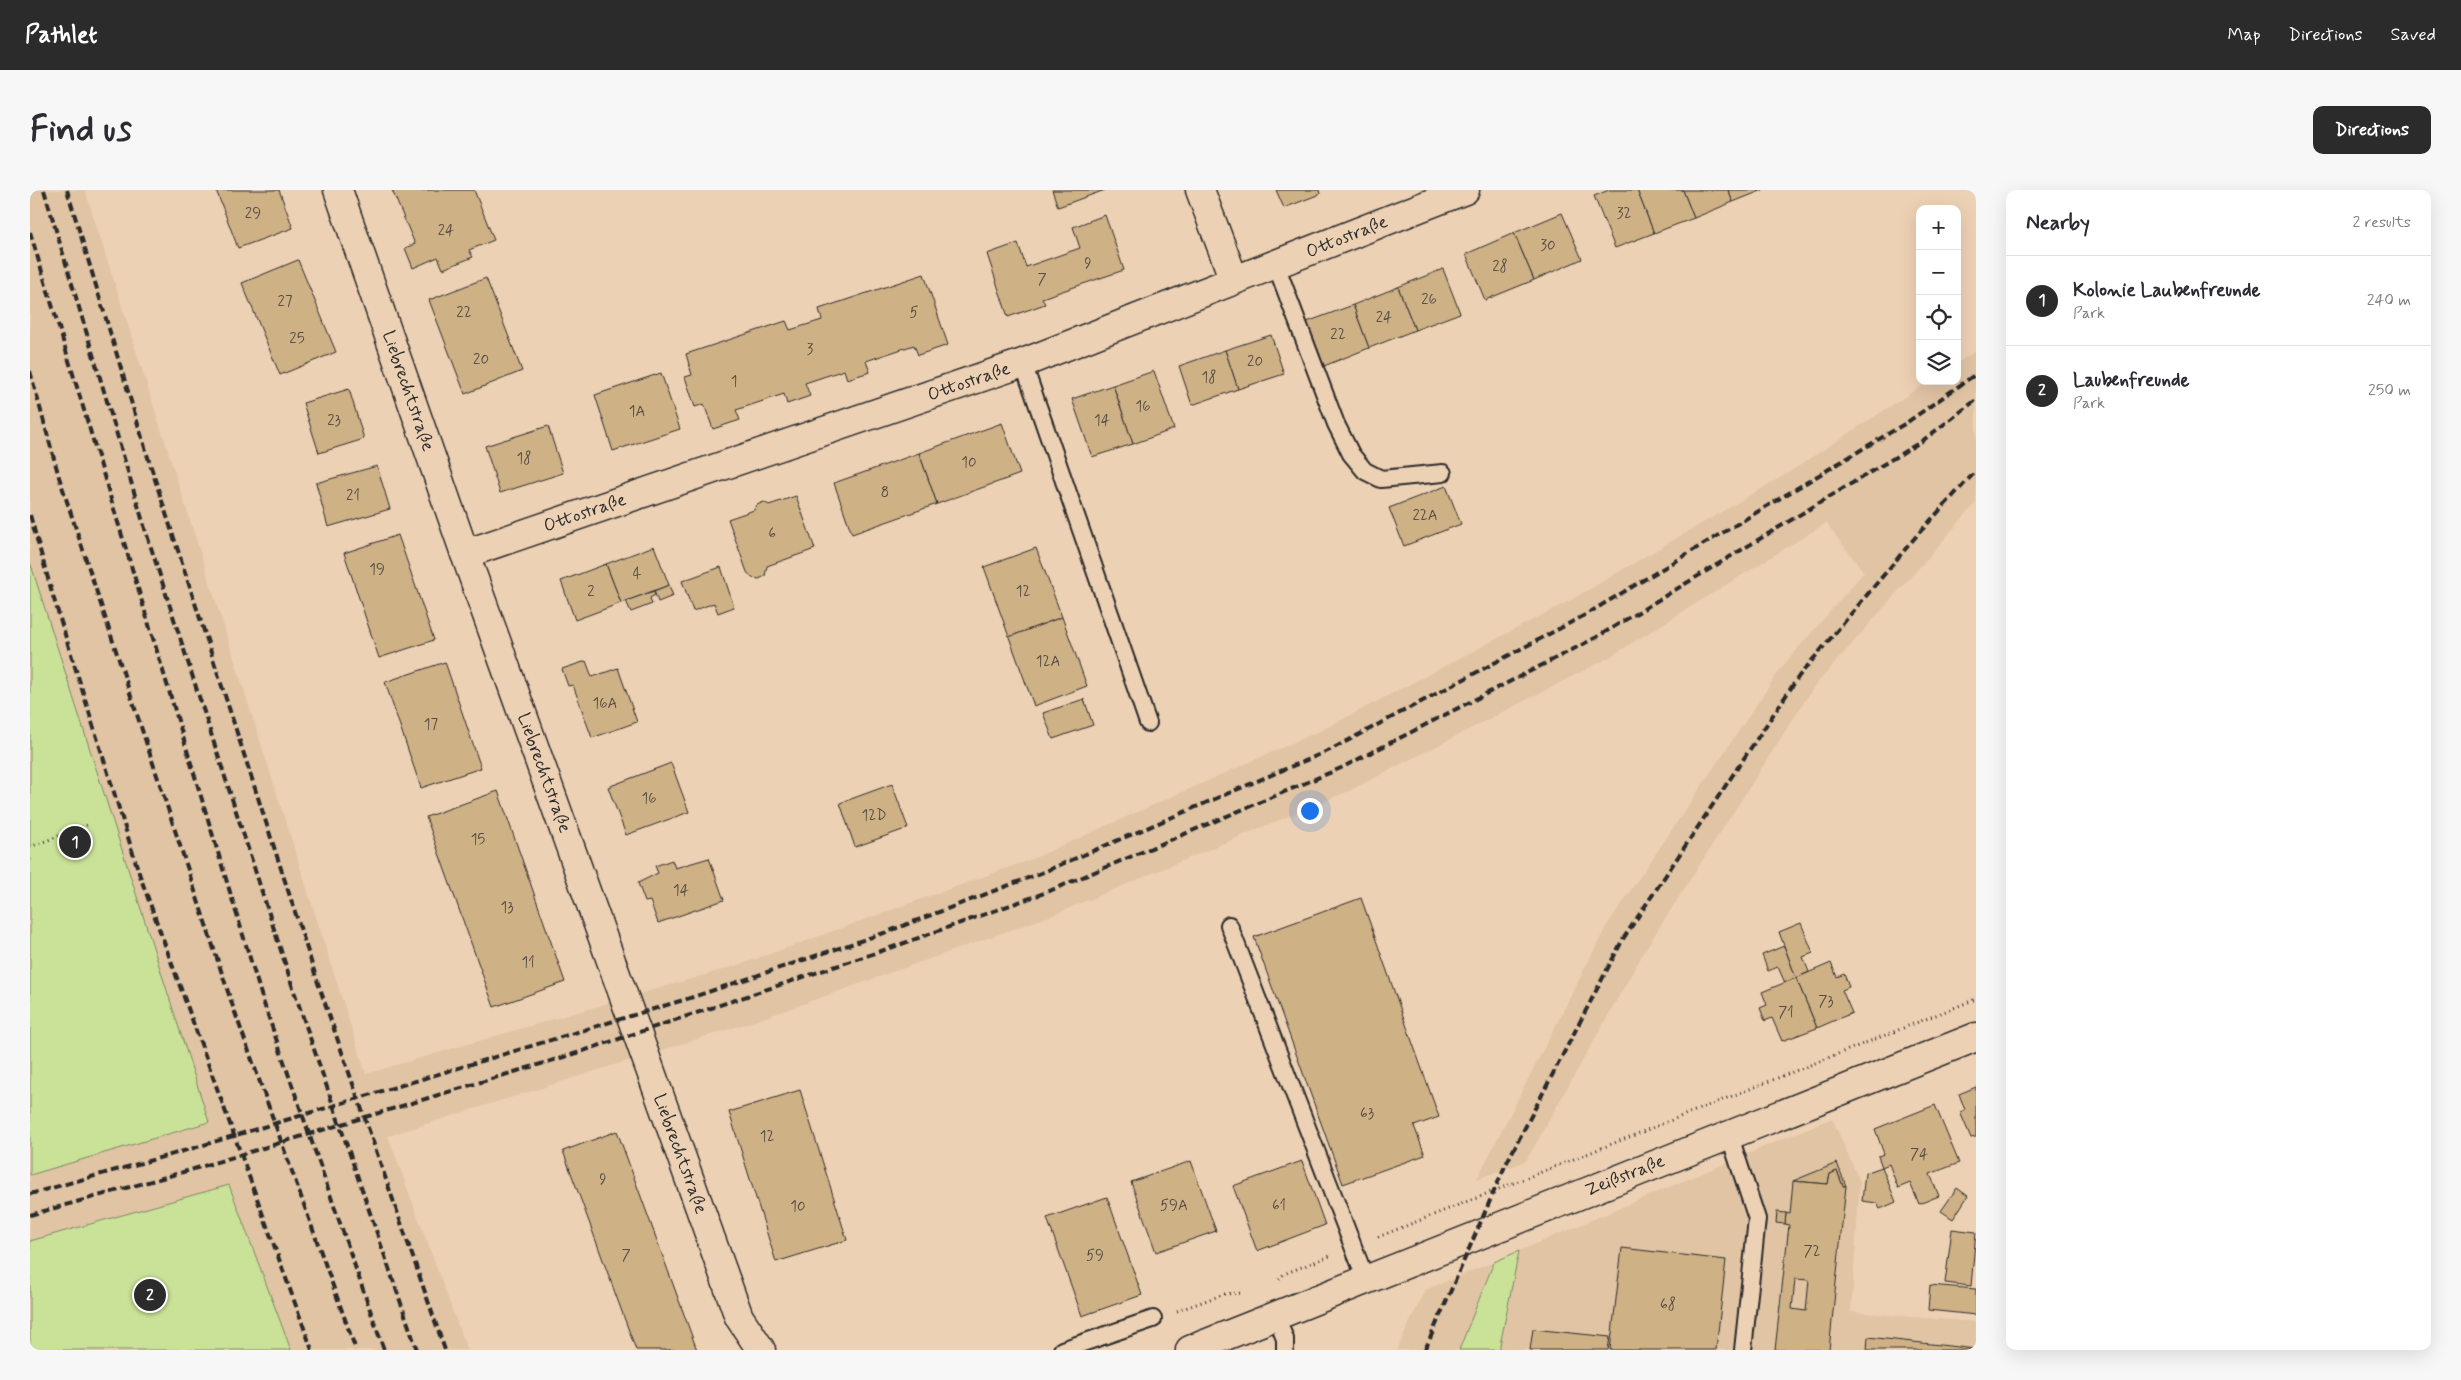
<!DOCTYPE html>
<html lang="en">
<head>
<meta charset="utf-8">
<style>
  body { margin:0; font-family:Mynerve,sans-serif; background:#f7f7f7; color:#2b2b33 }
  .controls { position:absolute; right:15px; top:15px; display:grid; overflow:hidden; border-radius:10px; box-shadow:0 5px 20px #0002 }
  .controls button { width:45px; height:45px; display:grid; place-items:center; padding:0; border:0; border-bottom:1px solid #e1e1e2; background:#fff; color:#2b2b33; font:25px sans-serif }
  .you { position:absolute; left:1279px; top:620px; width:18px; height:18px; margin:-12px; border:4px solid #fff; border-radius:50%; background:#1a73e8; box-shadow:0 0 0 8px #1a73e833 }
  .badge { display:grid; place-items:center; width:32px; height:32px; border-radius:50%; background:#2b2b2b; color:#fff; font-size:16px; font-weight:700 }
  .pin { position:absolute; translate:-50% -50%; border:2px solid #fff; box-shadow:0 1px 5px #0006 }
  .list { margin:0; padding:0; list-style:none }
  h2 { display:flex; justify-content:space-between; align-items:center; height:65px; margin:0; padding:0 20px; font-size:21px }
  h2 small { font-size:16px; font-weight:400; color:#7c7c81 }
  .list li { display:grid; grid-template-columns:32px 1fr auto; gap:15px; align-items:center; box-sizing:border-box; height:90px; padding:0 20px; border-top:1px solid #e1e1e2 }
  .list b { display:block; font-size:19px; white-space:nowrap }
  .list p { margin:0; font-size:16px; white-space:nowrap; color:#7c7c81 }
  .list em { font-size:16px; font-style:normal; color:#7c7c81 }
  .icon { flex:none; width:28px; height:28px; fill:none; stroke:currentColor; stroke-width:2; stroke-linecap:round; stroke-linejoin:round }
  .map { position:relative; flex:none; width:1946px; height:1160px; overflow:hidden; border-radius:10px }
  header { display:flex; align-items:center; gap:30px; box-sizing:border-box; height:70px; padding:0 25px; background:#2b2b2b; color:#fff }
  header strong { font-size:24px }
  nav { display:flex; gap:28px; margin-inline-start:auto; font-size:18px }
  .intro { display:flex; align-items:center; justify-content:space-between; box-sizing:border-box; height:120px; padding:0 30px }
  h1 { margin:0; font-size:35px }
  .button { padding:12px 22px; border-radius:10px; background:#2b2b2b; color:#fff; font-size:18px; font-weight:700 }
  main { display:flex; gap:30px; padding:0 30px }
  aside { flex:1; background:#fff; border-radius:10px; box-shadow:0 5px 20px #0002 }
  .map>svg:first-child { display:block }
</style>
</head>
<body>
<header>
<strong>Pathlet</strong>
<nav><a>Map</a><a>Directions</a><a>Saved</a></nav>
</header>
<div class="intro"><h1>Find us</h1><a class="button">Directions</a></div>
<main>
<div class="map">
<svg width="1946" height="1160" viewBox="0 0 1946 1160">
  <rect width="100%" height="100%" fill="#edd1b4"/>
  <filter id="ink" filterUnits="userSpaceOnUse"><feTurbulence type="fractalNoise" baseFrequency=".02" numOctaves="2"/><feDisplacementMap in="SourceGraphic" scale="10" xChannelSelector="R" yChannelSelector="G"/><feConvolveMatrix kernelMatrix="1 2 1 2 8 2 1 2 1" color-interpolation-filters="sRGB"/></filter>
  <g filter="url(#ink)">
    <g fill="#e0c4a4">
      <polygon points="0,0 55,0 336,884 712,774 1002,669 1294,539 1541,410 1758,283 1899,191 1927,191 1927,173 1946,161 1946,313 1783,498 1615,760 1496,971 1447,989 1576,737 1752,477 1834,382 1796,333 1578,468 1321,600 1023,725 728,830 358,946 437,1160 261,1160 199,995 0,1051 0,985 179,932 0,372"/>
      <polygon points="1802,928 1830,992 1821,1122 1946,1132 1946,1160 1469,1160 1489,1061"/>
      <polygon points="1464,1072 1429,1160 1367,1160 1395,1100"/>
    </g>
    <g fill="#cae298" stroke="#7a8662">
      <polygon points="0,372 179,932 0,985"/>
      <polygon points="199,995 261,1160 0,1160 0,1051"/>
      <polygon points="1489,1061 1469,1160 1429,1160 1464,1072"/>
    </g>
    <g fill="#cfb186" stroke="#2b2b2b" fill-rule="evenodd">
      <polygon points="186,0 249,0 263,38 208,58"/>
      <polygon points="362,0 444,0 464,50 439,60 443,67 413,79 408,67 383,78 375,58 385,54"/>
      <polygon points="1022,0 1075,0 1028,17"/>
      <polygon points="1246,0 1289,0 1290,4 1254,18"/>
      <polygon points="1579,0 1607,0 1624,43 1585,58 1564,6"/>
      <polygon points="1607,0 1653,0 1664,28 1624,43"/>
      <polygon points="1653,0 1698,0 1703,12 1664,28"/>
      <polygon points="1698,0 1733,0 1703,12"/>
      <polygon points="1532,23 1552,69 1504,90 1484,43"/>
      <polygon points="1075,25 1094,80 1012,108 1015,114 978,127 957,64 988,53 996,77 1050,58 1043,37"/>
      <polygon points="1484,43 1504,90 1455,110 1436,64"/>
      <polygon points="268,70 306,162 250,185 212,93"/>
      <polygon points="1413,79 1430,123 1385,140 1368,97"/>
      <polygon points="894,84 918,155 888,165 884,155 836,171 840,182 817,189 814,180 775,193 780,206 757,214 754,204 706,220 710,230 683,239 674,214 665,217 655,187 662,185 656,164 756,131 760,140 792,130 789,119"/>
      <polygon points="456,88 492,181 435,204 399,110"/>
      <polygon points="1368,97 1385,140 1339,158 1323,115"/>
      <polygon points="1323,115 1339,158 1294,176 1277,132"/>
      <polygon points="1241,145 1254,184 1208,199 1195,160"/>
      <polygon points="1195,160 1208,199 1162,215 1149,176"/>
      <polygon points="1124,181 1144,239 1103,254 1083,195"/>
      <polygon points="631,183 650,239 583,261 565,205"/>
      <polygon points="1083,195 1103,254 1062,267 1042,209"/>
      <polygon points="319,199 334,249 289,263 273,213"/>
      <polygon points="972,233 990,284 907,314 889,263"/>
      <polygon points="518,236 533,283 470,303 455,256"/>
      <polygon points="889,263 907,314 822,344 804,293"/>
      <polygon points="347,276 360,319 298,337 286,293"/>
      <polygon points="1416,296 1431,334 1374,356 1359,318"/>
      <polygon points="766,306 785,359 737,376 735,386 729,389 722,388 717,382 698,329 724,320 727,315 734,312 739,315"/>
      <polygon points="368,345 404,450 349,468 314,363"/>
      <polygon points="624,356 639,395 591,413 576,374"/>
      <polygon points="1006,358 1032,427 979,447 954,377"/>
      <polygon points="576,374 591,413 545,430 531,391"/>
      <polygon points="691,377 704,417 688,423 684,413 663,421 652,391"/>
      <polygon points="639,395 643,406 628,412 624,401"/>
      <polygon points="624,401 625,405 620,408 622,414 601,422 596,411"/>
      <polygon points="1032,427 1057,496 1004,516 979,447"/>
      <polygon points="556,471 562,487 588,478 607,532 562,548 543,495 538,496 532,479"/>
      <polygon points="415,472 451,578 391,598 355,492"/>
      <polygon points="1054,509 1063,535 1023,549 1013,523"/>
      <polygon points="641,573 659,622 596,645 578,597"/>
      <polygon points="862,594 878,638 825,657 810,613"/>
      <polygon points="468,601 535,792 464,817 396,627"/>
      <polygon points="679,668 694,710 628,733 620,711 615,712 608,693 628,683 625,676 642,670 645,678"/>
      <polygon points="1331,708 1409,927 1384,936 1395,965 1313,994 1224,747"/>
      <polygon points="1771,733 1783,763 1773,767 1779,782 1766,788 1749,742"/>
      <polygon points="1754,756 1766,788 1755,793 1748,777 1738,781 1732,765"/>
      <polygon points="1801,773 1807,787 1814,784 1819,797 1812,800 1822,823 1787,838 1766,788"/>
      <polygon points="1766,788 1787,838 1752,851 1742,828 1735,831 1730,818 1737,815 1732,802"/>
      <polygon points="1946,897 1946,947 1941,948 1930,922 1935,920 1929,904"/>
      <polygon points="770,900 817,1050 746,1072 699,922"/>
      <polygon points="1905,915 1929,973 1900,984 1909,1006 1889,1014 1880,993 1868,998 1859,974 1852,977 1848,966 1854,964 1845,939"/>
      <polygon points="587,941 667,1160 606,1160 533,961"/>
      <polygon points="1161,971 1186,1041 1126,1062 1101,992"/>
      <polygon points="1272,971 1295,1035 1227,1061 1203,996"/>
      <polygon points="1807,973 1816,996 1813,996 1807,981 1800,984 1798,994 1763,991"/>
      <polygon points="1852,977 1866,1012 1850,1019 1847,1013 1832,1011 1835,983"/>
      <path d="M1807,981l6,15h3l-17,164h-54l14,-125 -4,-1 1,-11 4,1 3,-33 35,3 2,-10zM1765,1089l14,1 -3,31 -14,-2z"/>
      <polygon points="1927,998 1938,1006 1923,1029 1911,1021"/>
      <polygon points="1077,1007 1112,1105 1052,1126 1017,1028"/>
      <polygon points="1747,1022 1756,1023 1755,1034 1746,1033"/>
      <polygon points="1922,1039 1946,1042 1941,1096 1915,1093"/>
      <polygon points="1592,1058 1696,1070 1686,1160 1580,1160"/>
      <polygon points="1900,1095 1946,1099 1946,1125 1898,1120"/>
      <polygon points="1503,1139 1580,1147 1578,1160 1500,1160"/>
      <polygon points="1838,1147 1946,1159 1946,1160 1837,1160"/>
    </g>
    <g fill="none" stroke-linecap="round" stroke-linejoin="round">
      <defs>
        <g id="lane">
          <polyline points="1246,75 1306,234 1321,264 1335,281 1351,289 1413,283"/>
          <polyline points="993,173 1118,533"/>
          <polyline points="1199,735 1336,1090"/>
          <polyline points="1699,944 1727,1029 1713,1160"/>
          <polyline points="1246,1126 1255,1149 1255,1160"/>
          <polyline points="1032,1160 1123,1129"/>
        </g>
        <g id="street">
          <polyline points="308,0 435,364 709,1127 731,1160"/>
          <polyline points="1170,0 1204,90"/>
          <polyline points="435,364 993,173 1435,0"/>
        </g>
        <polyline id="secondary" points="1160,1160 1946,847"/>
      </defs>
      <use href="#lane" stroke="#2b2b2b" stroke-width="20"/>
      <use href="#street" stroke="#2b2b2b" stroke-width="31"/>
      <use href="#secondary" stroke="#2b2b2b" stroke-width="31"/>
      <g stroke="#2b2b2b" stroke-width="3" stroke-dasharray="1 4" stroke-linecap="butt">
        <polyline points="0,657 57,635"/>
        <polyline points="1348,1047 1946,809"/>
        <polyline points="1249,1089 1254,1084 1300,1066"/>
        <polyline points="1147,1121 1194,1104 1212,1103"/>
      </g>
      <use href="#lane" stroke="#edd1b4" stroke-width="16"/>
      <use href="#street" stroke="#edd1b4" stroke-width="28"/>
      <use href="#secondary" stroke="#edd1b4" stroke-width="28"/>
      <g stroke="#2b2b2b" stroke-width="4" stroke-dasharray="8 4" stroke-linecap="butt">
        <polyline points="14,0 116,342 263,798 387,1160"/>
        <polyline points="37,0 120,274 288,793 415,1160"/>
        <polyline points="0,42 233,811 354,1160"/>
        <polyline points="0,181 29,287 203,817 326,1160"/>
        <polyline points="0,325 23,406 110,686 282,1160"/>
        <polyline points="0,1004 147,963 660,808 854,743 1011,683 1300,560 1555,425 1876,233 1946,184"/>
        <polyline points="0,1025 157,981 547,863 863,757 1017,702 1311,578 1567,447 1892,251 1946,210"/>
        <polyline points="1395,1160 1475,976 1593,749 1769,486 1888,344 1946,281"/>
      </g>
    </g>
  </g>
  <g text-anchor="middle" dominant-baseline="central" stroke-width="4.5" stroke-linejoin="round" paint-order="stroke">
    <g font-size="15" fill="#544c42">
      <text x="223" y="24">29</text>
      <text x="1594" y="24">32</text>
      <text x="416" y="41">24</text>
      <text x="1518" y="56">30</text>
      <text x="1058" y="74">9</text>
      <text x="1470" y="77">28</text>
      <text x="1012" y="90">7</text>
      <text x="1399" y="110">26</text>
      <text x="255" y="112">27</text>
      <text x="434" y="123">22</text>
      <text x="884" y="123">5</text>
      <text x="1354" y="128">24</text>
      <text x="1308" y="145">22</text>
      <text x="267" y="149">25</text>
      <text x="780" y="160">3</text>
      <text x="451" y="170">20</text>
      <text x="1225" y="172">20</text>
      <text x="1179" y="188">18</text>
      <text x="704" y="192">1</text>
      <text x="1113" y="217">16</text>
      <text x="607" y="222">1A</text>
      <text x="304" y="231">23</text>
      <text x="1072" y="231">14</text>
      <text x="494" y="269">18</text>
      <text x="939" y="273">10</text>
      <text x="855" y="303">8</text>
      <text x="323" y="306">21</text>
      <text x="1395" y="326">22A</text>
      <text x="742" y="344">6</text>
      <text x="347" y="380">19</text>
      <text x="607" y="384">4</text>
      <text x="561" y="402">2</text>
      <text x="993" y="402">12</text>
      <text x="1018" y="472">12A</text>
      <text x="575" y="514">16A</text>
      <text x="401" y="535">17</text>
      <text x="619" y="609">16</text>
      <text x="844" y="626">12D</text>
      <text x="448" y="650">15</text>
      <text x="651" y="701">14</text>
      <text x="477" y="718">13</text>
      <text x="498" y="773">11</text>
      <text x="1796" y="812">73</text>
      <text x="1756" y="823">71</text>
      <text x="1337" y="924">63</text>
      <text x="737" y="947">12</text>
      <text x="1889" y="965">74</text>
      <text x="573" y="990">9</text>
      <text x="1144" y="1016">59A</text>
      <text x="1249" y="1016">61</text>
      <text x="768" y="1017">10</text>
      <text x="1782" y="1062">72</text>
      <text x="596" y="1066">7</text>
      <text x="1065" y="1066">59</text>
      <text x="1638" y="1115">68</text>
    </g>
    <g font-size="18" fill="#2b2b2b" stroke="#edd1b4">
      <text transform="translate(1317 47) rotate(-22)">Ottostraße</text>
      <text transform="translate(939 192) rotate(-19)">Ottostraße</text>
      <text transform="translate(378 201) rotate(71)">Liebrechtstraße</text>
      <text transform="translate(555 323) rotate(-19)">Ottostraße</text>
      <text transform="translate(514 583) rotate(70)">Liebrechtstraße</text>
      <text transform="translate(650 964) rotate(70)">Liebrechtstraße</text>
      <text transform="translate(1595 986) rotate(-22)">Zeißstraße</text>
    </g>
  </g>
</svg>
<div class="controls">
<button>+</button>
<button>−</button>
<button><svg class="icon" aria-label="locate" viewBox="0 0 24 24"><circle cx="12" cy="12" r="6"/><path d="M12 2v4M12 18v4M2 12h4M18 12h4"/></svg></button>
<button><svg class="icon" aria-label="layers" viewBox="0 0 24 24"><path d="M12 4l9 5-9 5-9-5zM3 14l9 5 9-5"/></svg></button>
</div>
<div class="you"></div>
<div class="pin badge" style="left:45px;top:652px">1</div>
<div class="pin badge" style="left:120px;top:1105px">2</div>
</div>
<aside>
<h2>Nearby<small>2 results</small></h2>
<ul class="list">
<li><span class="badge">1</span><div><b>Kolonie Laubenfreunde</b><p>Park</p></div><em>240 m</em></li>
<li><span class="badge">2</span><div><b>Laubenfreunde</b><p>Park</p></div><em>250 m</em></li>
</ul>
</aside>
</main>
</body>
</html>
